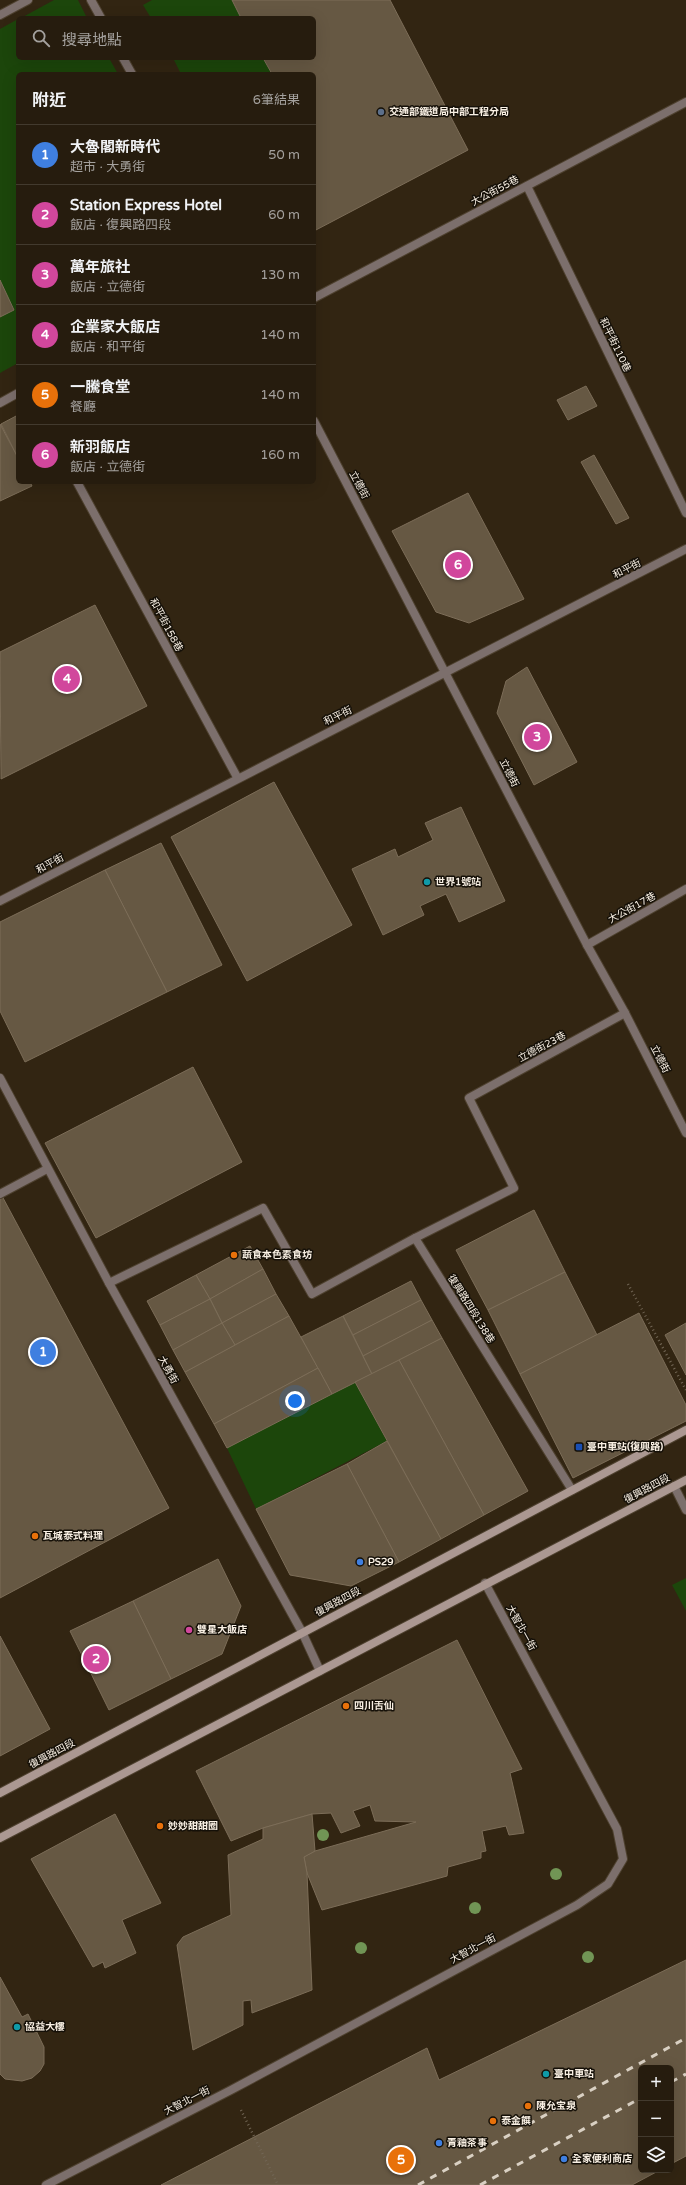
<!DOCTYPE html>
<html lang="zh-TW">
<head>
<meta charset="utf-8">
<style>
  body { margin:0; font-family:"Varela Round","Noto Sans TC",sans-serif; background:#2e2517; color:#f1f3f6 }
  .controls { position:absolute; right:12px; bottom:12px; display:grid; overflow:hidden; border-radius:6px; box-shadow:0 4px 16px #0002 }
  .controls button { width:36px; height:36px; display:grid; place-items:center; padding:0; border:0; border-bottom:1px solid #423a2e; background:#261c0e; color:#f1f3f6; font:20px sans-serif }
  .you { position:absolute; left:295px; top:1401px; width:14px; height:14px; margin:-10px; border:3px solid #fff; border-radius:50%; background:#1a73e8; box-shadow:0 0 0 6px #1a73e833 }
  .badge { display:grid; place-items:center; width:26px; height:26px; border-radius:50%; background:#0f766e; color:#fff; font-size:13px; font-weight:700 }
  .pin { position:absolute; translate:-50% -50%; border:2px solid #fff; box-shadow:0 1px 4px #0006 }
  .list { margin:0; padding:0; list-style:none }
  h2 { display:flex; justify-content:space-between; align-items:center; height:52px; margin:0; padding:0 16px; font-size:17px }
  h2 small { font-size:13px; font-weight:400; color:#a4a19e }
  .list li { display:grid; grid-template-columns:26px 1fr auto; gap:12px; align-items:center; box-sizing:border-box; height:60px; padding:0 16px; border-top:1px solid #423a2e }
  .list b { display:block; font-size:15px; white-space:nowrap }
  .list p { margin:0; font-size:13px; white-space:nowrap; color:#a4a19e }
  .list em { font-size:13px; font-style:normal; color:#a4a19e }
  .icon { flex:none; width:22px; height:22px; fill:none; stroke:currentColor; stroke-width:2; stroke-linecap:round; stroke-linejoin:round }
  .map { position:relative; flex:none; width:686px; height:2185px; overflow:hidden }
  .search { position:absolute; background:#261c0e; box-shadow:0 4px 16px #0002; left:16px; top:16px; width:300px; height:44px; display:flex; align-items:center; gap:10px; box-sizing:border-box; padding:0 14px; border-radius:6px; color:#a4a19e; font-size:15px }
  .panel { position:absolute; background:#261c0e; box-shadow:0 4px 16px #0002; left:16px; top:72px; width:300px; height:412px; border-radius:6px }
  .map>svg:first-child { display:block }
</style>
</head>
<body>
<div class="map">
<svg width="686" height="2185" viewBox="0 0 686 2185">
  <rect width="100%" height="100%" fill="#322512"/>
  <g fill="#1c460b">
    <polygon points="54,0 78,0 87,18 21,18"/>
    <polygon points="152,0 232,0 241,18 151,18 143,5"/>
    <polygon points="18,19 18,58 109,58 118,74 18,74 18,363 0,373 0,29"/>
    <polygon points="173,58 263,58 272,74 181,74"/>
    <polygon points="355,1382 387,1441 256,1509 227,1448"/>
    <polygon points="686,1578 686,1611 672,1585"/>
  </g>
  <g fill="#665843" stroke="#7c6d58">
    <polygon points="232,0 390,0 468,150 314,231 314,74 272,74 263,58 314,58 314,18 241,18"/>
    <polygon points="0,280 14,310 0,317"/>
    <polygon points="586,386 597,406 568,420 557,400"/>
    <polygon points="18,415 18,458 1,424"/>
    <polygon points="0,424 18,458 18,482 30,482 32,486 0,501"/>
    <polygon points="594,455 629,518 616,524 581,462"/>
    <polygon points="468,493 524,599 469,623 436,612 392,531"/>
    <polygon points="95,605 147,706 1,779 0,652"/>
    <polygon points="527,667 577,762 534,785 497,713 506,681"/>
    <polygon points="274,782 352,925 247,981 171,837"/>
    <polygon points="461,807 505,901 459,922 446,894 420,906 424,915 383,935 352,869 395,849 398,857 433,840 425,823"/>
    <polygon points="161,843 222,965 167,992 105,870"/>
    <polygon points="105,870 167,992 25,1062 0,1011 0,922"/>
    <polygon points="193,1067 242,1162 96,1238 45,1143"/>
    <polygon points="2,1196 169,1508 0,1598 0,1197"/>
    <polygon points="534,1210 565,1272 488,1310 456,1250"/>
    <polygon points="250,1246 263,1269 210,1299 196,1275"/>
    <polygon points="263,1269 276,1294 222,1323 210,1299"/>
    <polygon points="565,1272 597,1335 520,1374 488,1310"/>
    <polygon points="196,1275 210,1299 160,1325 147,1301"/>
    <polygon points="411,1281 421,1300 353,1335 343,1316"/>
    <polygon points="276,1294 289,1316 235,1345 222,1323"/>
    <polygon points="210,1299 222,1323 173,1350 160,1325"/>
    <polygon points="421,1300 432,1320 363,1356 353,1335"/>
    <polygon points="639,1313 686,1405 686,1421 573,1478 520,1374"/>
    <polygon points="289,1316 318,1368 214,1424 185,1372"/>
    <polygon points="343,1316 372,1374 332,1394 301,1337"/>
    <polygon points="432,1320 442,1338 372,1374 363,1356"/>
    <polygon points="222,1323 235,1345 185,1372 173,1350"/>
    <polygon points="686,1323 686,1375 665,1335"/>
    <polygon points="442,1338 528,1491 484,1515 399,1360"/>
    <polygon points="399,1360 484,1515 441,1539 355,1382"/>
    <polygon points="318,1368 332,1394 227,1448 214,1424"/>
    <polygon points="387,1441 441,1539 399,1562 347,1464"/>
    <polygon points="347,1464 399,1562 351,1586 290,1575 256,1509"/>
    <polygon points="218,1559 241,1606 222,1654 171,1679 133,1601"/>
    <polygon points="133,1601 171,1679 109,1710 70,1631"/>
    <polygon points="0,1636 50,1729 0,1756"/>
    <polygon points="457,1640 522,1769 510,1773 524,1833 509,1835 506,1826 482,1831 486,1851 481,1852 481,1858 448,1867 447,1876 322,1910 307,1873 304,1857 315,1851 416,1822 375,1821 370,1805 353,1811 360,1826 341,1833 331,1813 312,1814 263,1828 231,1841 196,1771"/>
    <polygon points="115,1814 161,1903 122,1920 136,1953 105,1968 103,1962 93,1967 31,1859"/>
    <polygon points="312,1814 315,1851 304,1857 307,1873 312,1990 252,2013 251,2000 243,2001 243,2025 193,2050 177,1945 183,1937 231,1915 228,1855 263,1839 263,1828"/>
    <polygon points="686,1960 686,2156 671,2164 671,2068 641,2068 641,2170 660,2170 632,2185 161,2185 427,2048 439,2080"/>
    <polygon points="0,1977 22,2017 28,2014 44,2047 44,2064 40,2071 32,2078 22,2081 5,2079 0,2074"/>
  </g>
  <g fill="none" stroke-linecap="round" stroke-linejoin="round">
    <defs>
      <g id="lane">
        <polyline points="527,186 686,513"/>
        <polyline points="314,298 686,102"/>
        <polyline points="0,403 18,393"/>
        <polyline points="77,482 237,777"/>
        <polyline points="587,945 686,889"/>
        <polyline points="0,1194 47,1169"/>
        <polyline points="415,1238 514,1188 469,1098 625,1013"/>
        <polyline points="109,1283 263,1208 312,1294 415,1238 572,1490"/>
        <polyline points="674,1486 686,1510"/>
        <polyline points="46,2185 231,2090 577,1905 608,1884 623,1859 617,1829 485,1583"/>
      </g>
      <g id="street">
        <polyline points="91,0 101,18"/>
        <polyline points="0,15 28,0"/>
        <polyline points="123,58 132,74"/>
        <polyline points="314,421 587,945 625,1013 686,1133"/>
        <path d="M0,901c228,-119 458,-234 686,-352"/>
        <polyline points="0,1078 109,1283 302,1632 320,1671"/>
      </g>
      <g id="secondary">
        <polyline points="0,1793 686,1430"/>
        <polyline points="0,1838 686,1480"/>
      </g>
    </defs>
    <use href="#lane" stroke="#4e412f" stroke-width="10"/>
    <use href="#street" stroke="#4e412f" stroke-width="10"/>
    <use href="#secondary" stroke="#4e412f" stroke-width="10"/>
    <g stroke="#716554" stroke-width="2.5" stroke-dasharray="1 3" stroke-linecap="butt">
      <polyline points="628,1284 686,1390"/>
      <polyline points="241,2110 278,2185"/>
    </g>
    <use href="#lane" stroke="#7c6f6c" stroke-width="8"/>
    <use href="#street" stroke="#7c6f6c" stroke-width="8"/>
    <use href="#secondary" stroke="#ab9892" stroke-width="8"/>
    <g stroke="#d9d0c3" stroke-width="3" stroke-dasharray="7 7" stroke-linecap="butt">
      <polyline points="671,2082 686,2074"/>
      <polyline points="418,2185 686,2038"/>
      <polyline points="480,2185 641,2098"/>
    </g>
  </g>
  <g fill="#719555">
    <circle cx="323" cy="1835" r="6"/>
    <circle cx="556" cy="1874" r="6"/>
    <circle cx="475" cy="1908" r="6"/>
    <circle cx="361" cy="1948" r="6"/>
    <circle cx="588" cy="1957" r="6"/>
  </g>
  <circle fill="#5c6f8a" stroke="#151008" stroke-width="1.5" cx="381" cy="112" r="4"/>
  <g fill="#0f9aa8" stroke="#151008" stroke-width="1.5">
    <circle cx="427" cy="882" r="4"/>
    <circle cx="17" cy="2027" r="4"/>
    <circle cx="546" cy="2074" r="4"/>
  </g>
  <g fill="#e8710a" stroke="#151008" stroke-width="1.5">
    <circle cx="234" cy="1255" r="4"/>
    <circle cx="35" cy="1536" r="4"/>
    <circle cx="346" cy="1706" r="4"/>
    <circle cx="160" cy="1826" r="4"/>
    <circle cx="528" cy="2106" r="4"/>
    <circle cx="493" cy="2121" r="4"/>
  </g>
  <rect fill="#1a4fb4" stroke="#151008" stroke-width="1.5" x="575" y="1443" width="8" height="8" rx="2"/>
  <g fill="#3f7fe0" stroke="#151008" stroke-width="1.5">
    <circle cx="360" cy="1562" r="4"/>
    <circle cx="439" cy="2143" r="4"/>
    <circle cx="564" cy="2159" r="4"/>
  </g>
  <circle fill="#d1479c" stroke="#151008" stroke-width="1.5" cx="189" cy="1630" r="4"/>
  <g text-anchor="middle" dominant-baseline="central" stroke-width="3" stroke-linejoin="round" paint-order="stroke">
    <g font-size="10" font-weight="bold" fill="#f9f0e4" stroke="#151008" text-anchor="start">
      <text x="389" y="112">交通部鐵道局中部工程分局</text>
      <text x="435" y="882">世界1號站</text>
      <text x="242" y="1255">蔬食本色素食坊</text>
      <text x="587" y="1447">臺中車站(復興路)</text>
      <text x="43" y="1536">瓦城泰式料理</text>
      <text x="368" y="1562">PS29</text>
      <text x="197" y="1630">雙星大飯店</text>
      <text x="354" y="1706">四川舌仙</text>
      <text x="168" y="1826">妙妙甜甜圈</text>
      <text x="25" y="2027">協益大樓</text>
      <text x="554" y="2074">臺中車站</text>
      <text x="536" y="2106">陳允宝泉</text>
      <text x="501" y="2121">泰金饌</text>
      <text x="447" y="2143">青釉茶事</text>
      <text x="572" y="2159">全家便利商店</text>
    </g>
    <g font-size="10" fill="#f9f0e4" stroke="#151008">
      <text transform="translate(495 191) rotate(-28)">大公街55巷</text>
      <text transform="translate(615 345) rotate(64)">和平街110巷</text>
      <text transform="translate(359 485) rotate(62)">立德街</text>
      <text transform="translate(627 569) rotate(-27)">和平街</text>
      <text transform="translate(166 625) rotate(62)">和平街158巷</text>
      <text transform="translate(338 716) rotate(-26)">和平街</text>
      <text transform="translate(509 773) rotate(63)">立德街</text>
      <text transform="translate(50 864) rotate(-28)">和平街</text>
      <text transform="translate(632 908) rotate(-29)">大公街17巷</text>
      <text transform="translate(542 1047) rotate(-28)">立德街23巷</text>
      <text transform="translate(660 1059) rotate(63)">立德街</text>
      <text transform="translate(471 1309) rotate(58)">復興路四段138巷</text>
      <text transform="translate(168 1370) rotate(61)">大勇街</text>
      <text transform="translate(647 1489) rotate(-28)">復興路四段</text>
      <text transform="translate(338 1602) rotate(-28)">復興路四段</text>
      <text transform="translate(521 1628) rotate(61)">大智北一街</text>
      <text transform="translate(52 1754) rotate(-28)">復興路四段</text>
      <text transform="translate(473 1949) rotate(-28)">大智北一街</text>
      <text transform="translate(187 2101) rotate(-27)">大智北一街</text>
    </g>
  </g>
</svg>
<div class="controls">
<button>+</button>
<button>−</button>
<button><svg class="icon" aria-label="layers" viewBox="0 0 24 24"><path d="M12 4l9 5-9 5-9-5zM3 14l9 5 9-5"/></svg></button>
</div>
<div class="you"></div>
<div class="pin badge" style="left:43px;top:1352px;background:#3f7fe0">1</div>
<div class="pin badge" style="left:96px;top:1659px;background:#d1479c">2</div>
<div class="pin badge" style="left:537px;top:737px;background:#d1479c">3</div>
<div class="pin badge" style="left:67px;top:679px;background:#d1479c">4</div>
<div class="pin badge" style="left:401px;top:2160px;background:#e8710a">5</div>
<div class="pin badge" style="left:458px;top:565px;background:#d1479c">6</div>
<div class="search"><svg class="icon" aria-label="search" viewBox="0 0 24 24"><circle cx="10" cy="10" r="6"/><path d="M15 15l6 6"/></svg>搜尋地點</div>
<section class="panel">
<h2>附近<small>6筆結果</small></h2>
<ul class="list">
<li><span class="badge" style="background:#3f7fe0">1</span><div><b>大魯閣新時代</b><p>超市 · 大勇街</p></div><em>50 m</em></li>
<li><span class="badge" style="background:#d1479c">2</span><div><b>Station Express Hotel</b><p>飯店 · 復興路四段</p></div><em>60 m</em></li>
<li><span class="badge" style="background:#d1479c">3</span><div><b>萬年旅社</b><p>飯店 · 立德街</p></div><em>130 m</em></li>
<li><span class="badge" style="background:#d1479c">4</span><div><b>企業家大飯店</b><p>飯店 · 和平街</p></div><em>140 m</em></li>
<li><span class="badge" style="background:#e8710a">5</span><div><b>一騰食堂</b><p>餐廳</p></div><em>140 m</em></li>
<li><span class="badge" style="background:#d1479c">6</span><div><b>新羽飯店</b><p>飯店 · 立德街</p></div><em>160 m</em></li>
</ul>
</section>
</div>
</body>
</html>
